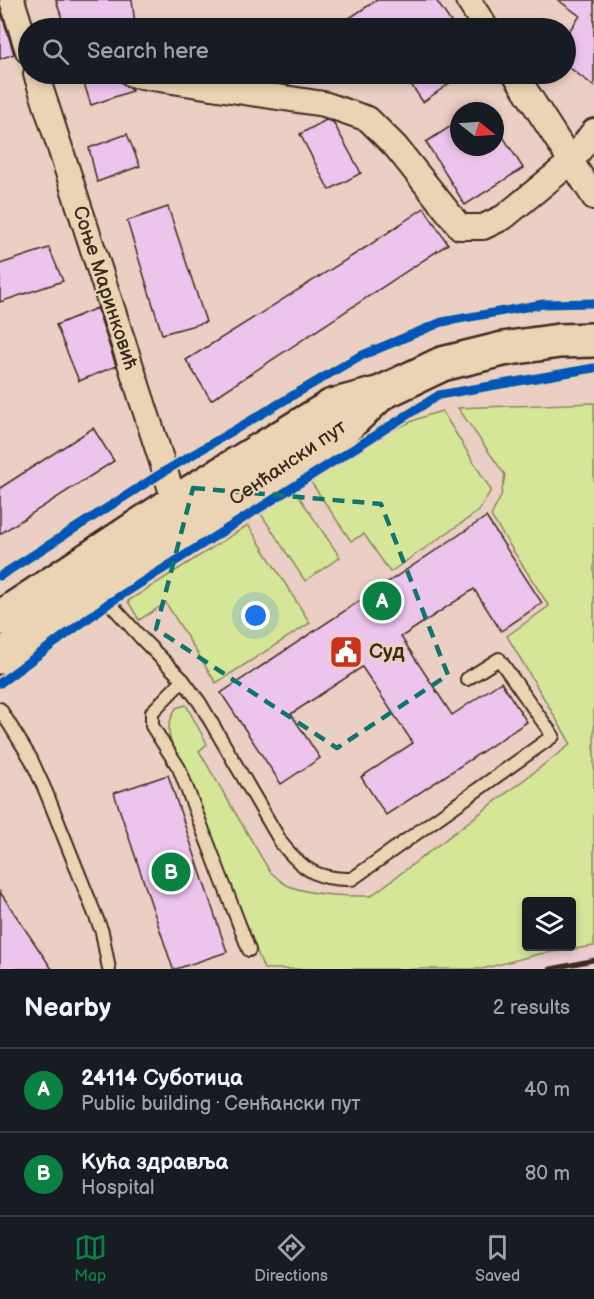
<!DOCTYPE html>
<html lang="en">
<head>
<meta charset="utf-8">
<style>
  body { margin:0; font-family:"Balsamiq Sans",sans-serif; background:#242831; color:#f1f3f6 }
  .controls { position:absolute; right:18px; bottom:18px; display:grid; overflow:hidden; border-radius:6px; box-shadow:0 3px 9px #0003 }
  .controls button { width:54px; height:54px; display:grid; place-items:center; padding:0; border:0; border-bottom:2px solid #363941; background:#171b24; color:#f1f3f6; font:30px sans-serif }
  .compass { position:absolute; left:450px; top:102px; width:54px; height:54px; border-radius:50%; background:#171b24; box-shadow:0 3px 9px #0003; rotate:107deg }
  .you { position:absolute; left:256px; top:616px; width:21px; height:21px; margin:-15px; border:4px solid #fff; border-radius:50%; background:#1a73e8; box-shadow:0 0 0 9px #1a73e833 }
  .badge { display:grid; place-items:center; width:39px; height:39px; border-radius:50%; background:#0b8043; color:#fff; font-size:20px; font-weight:700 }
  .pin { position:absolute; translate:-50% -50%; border:3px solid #fff; box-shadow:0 2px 6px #0006 }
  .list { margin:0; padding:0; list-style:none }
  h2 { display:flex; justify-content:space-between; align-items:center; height:78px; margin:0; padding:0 24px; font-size:26px }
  h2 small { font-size:20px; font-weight:400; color:#9ea1a6 }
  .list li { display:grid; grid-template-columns:39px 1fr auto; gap:18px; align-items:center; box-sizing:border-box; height:84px; padding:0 24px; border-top:2px solid #363941 }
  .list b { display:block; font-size:22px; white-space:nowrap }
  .list p { margin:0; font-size:20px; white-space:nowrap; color:#9ea1a6 }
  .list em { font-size:20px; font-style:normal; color:#9ea1a6 }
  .icon { flex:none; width:33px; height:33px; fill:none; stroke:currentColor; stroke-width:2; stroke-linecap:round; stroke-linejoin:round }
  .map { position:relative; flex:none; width:594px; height:969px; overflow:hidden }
  .search { position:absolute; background:#171b24; box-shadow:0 3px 9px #0003; left:18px; right:18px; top:18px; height:66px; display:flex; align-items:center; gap:15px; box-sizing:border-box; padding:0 21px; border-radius:33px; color:#9ea1a6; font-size:22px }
  .sheet { height:246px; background:#171b24 }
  nav { display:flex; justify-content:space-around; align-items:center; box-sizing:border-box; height:84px; border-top:2px solid #363941; background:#171b24; font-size:16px; color:#9ea1a6 }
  nav a { display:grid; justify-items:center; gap:3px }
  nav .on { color:#0b8043 }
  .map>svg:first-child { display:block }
</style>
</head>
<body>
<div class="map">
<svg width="594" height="969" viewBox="0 0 594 969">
  <rect width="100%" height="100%" fill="#ebcfc4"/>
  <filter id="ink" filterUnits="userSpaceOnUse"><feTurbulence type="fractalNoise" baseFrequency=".0167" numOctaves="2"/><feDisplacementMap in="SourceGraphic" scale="12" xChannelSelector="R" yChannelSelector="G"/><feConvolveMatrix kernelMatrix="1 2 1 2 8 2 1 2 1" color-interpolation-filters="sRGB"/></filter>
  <g filter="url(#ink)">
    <polygon fill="#ebccd0" points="594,927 594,969 418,969 526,946 572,946"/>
    <g fill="#d6e699" stroke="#88885c" stroke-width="1.5" fill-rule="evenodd">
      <path d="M594,403v543l-55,8 -57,15h-218l-82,-205c-11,-22 -20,-32 -6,-56l10,-3 21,39 -8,7 71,121c6,4 12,12 19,14 25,10 56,10 82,10l200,-152 -64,-108 42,-30 -58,-90 10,-20 4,-21 -47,-67zM526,902h46v44h-46z"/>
      <path d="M442,411l49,79 -12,21 -89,61 -26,-38 -13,7 -40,-59c41,-26 83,-59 131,-71z"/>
      <polygon points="295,491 340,557 305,581 261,514"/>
      <polygon points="248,525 310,623 216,683 166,603 139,620 128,601"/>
    </g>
    <g fill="#ecc4ec" stroke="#3b2a1e" stroke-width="1.5">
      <polygon points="56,0 132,0 135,24 106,28 65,28"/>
      <polygon points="377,0 436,0 455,28 334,28"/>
      <polygon points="558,0 594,0 594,86 566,65 566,35 580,16"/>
      <polygon points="0,9 14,54 0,59"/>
      <polygon points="81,74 119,74 120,81 132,91 91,105"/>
      <polygon points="412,74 463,74 423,102 412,86 417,82"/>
      <polygon points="326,120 333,122 361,173 329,190 300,134"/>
      <polygon points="459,121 459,147 495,147 495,124 523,168 465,205 426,142"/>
      <polygon points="127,134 140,166 97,182 89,148"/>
      <polygon points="168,207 206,322 162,334 127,221"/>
      <polygon points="424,208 448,244 211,400 186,360 368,246"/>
      <polygon points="49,248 63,281 0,302 0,264"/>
      <polygon points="97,308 116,366 79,381 56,325"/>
      <polygon points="93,428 114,461 0,534 0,488"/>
      <polygon points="486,517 542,603 501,631 474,589 401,637 452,715 501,682 527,722 386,815 361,777 413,743 362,667 291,714 320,758 281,784 221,693"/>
      <polygon points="168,775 227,952 176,969 173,969 114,793"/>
      <polygon points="0,892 52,969 0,969"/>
    </g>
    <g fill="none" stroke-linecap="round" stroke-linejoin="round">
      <defs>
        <g id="service">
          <path d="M97,589l46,51 40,40 17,23 82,141c21,26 36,36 70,35l201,-143 -54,-77 -32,20"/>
          <polyline points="183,680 152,712 152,726 179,768 249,950"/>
          <polyline points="0,709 31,759 46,792 102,932 109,969"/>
        </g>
        <g id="minor">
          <polyline points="12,0 28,51"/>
          <polyline points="468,0 486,28"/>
          <polyline points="36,74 175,502"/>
          <polyline points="515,74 594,197"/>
          <polyline points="133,75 324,104 368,119 396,147 460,227 483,227 504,217 571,162 594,131"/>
        </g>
        <g id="secondary">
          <polyline points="0,618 175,502 332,406 381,393 442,364 503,349 559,341 594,340"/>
          <polyline points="0,657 96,588 340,432 378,396"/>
        </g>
      </defs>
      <use href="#service" stroke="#3b2a1e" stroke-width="16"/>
      <use href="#minor" stroke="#3b2a1e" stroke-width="28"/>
      <use href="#secondary" stroke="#3b2a1e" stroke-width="38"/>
      <use href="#service" stroke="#ebd4b3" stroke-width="12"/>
      <use href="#minor" stroke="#ebd4b3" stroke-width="24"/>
      <use href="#secondary" stroke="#ebd4b3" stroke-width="33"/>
      <polyline stroke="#3b2a1e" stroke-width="4.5" points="550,969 594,960"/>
      <defs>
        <g id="cycleway">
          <polyline points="0,576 165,471 358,357 442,322 543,304 594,303"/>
          <polyline points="0,683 109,603 439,395 594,368"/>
        </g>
      </defs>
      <use href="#cycleway" stroke="#ebd4b3" stroke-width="13"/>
      <use href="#cycleway" stroke="#0057b8" stroke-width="9"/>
    </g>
  </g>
  <path fill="none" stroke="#0f766e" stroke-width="4.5" stroke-dasharray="12 8" stroke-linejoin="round" d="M193,488l188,16 67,171 -111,73 -181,-119z"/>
  <defs>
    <symbol id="civic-square" viewBox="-11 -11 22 22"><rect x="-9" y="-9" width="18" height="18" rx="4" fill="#c8321e" stroke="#ebd4b3"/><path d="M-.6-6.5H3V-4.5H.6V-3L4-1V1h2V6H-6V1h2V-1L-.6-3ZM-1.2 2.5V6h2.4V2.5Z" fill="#fff"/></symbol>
  </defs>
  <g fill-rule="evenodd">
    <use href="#civic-square" x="327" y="633" width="38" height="38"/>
  </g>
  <g text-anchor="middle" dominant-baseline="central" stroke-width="4.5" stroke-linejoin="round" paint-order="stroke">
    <g font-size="20" fill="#3b2a1e" stroke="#ebd4b3">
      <text transform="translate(105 288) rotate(72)">Соње Маринковић</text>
      <text transform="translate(288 463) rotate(-34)">Сенћански пут</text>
    </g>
    <g font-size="20" font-weight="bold" fill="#3b2a1e" stroke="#ebd4b3" text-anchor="start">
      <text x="369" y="652">Суд</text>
    </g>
  </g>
</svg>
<div class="controls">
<button><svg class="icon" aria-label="layers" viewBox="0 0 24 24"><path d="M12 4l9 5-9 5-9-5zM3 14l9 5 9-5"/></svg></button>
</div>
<svg class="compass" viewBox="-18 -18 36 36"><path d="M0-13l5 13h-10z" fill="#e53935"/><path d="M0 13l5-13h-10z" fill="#9ea1a6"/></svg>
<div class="you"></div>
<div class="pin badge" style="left:382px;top:601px">A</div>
<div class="pin badge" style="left:171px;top:872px">B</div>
<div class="search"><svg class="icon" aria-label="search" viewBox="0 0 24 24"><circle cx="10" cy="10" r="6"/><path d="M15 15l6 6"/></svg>Search here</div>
</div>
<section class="sheet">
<h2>Nearby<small>2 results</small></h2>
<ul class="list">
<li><span class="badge">A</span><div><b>24114 Суботица</b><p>Public building · Сенћански пут</p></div><em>40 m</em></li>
<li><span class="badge">B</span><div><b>Кућа здравља</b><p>Hospital</p></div><em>80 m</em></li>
</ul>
</section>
<nav>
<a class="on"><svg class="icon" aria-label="map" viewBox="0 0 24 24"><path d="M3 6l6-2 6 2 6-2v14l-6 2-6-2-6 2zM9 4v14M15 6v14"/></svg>Map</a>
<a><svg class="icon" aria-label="directions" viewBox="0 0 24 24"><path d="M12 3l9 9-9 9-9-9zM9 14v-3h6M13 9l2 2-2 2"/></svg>Directions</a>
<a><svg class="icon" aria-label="saved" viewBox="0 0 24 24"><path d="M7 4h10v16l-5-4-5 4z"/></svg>Saved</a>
</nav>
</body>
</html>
